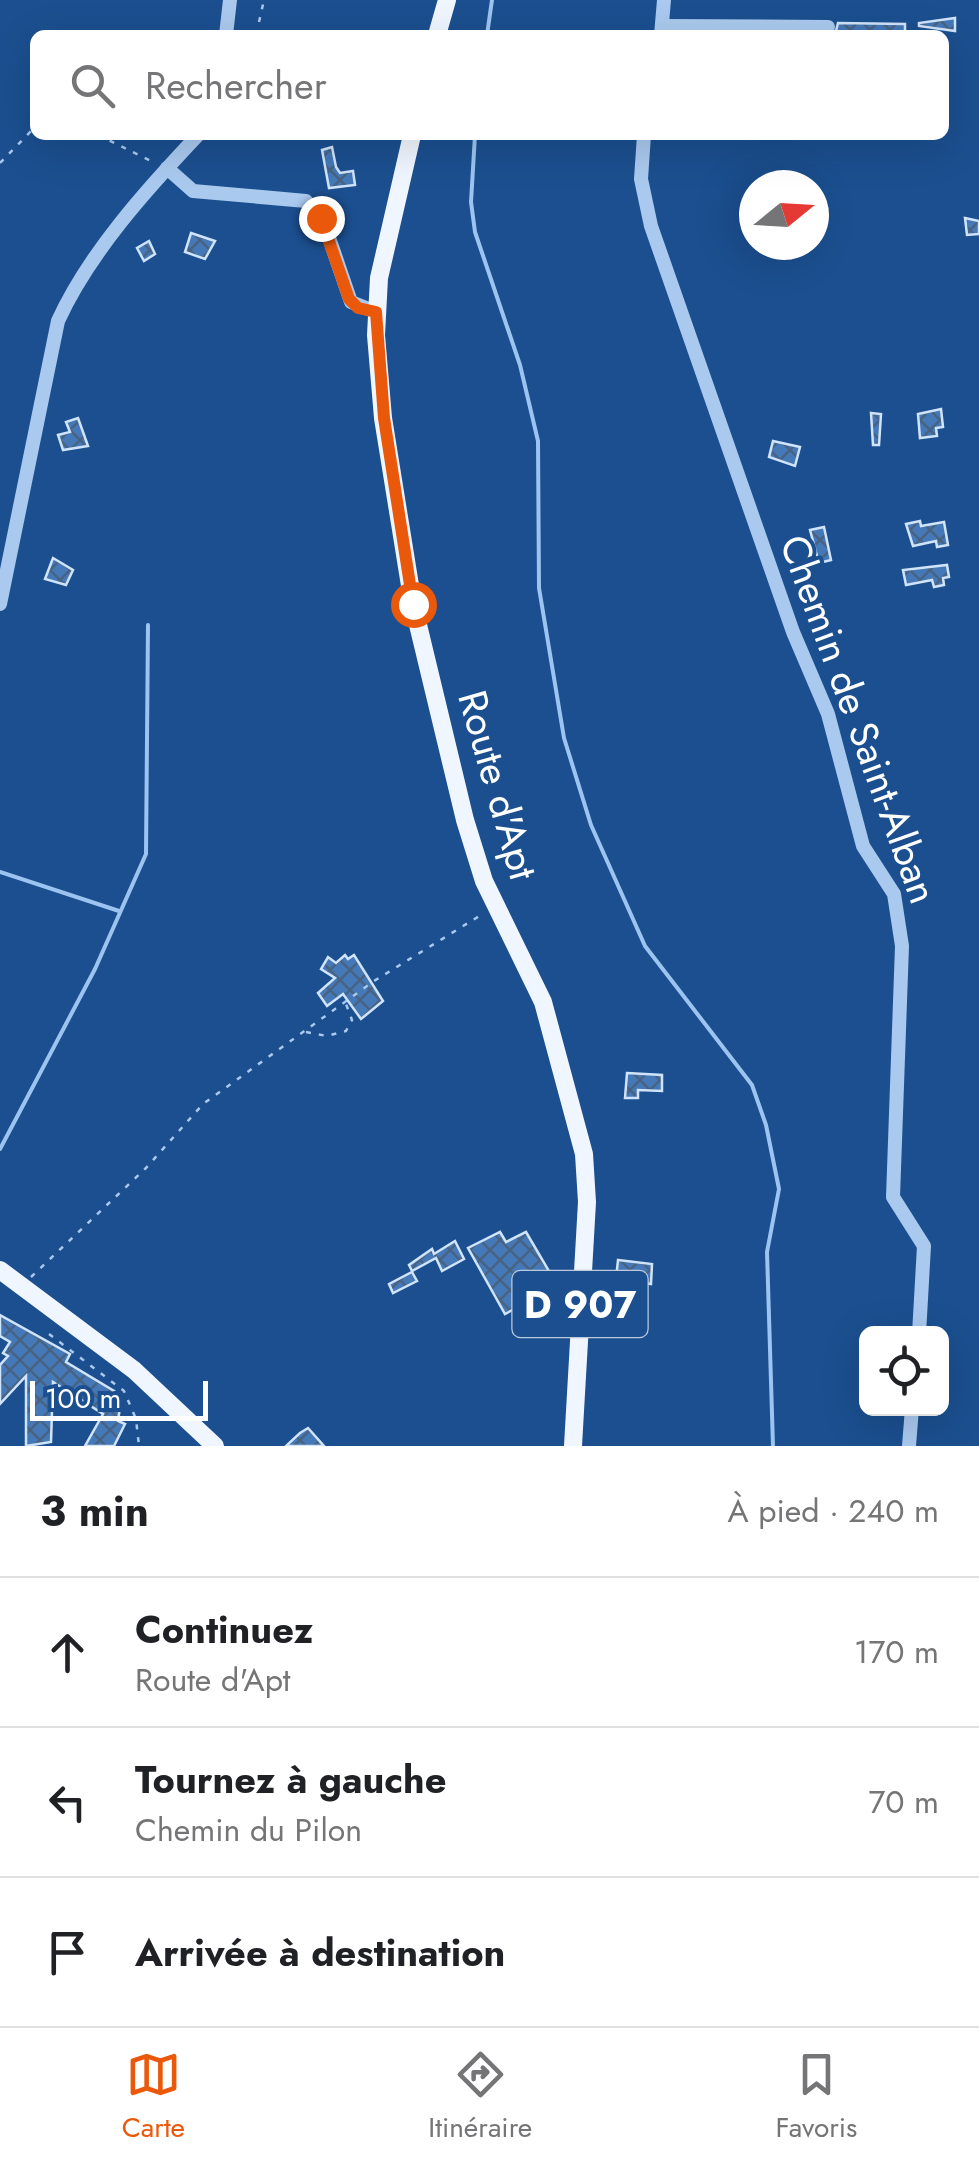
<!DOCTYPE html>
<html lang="fr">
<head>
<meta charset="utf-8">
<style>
  body { margin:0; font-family:Jost,sans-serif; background:#f2f2f2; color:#202124 }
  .controls { position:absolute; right:30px; bottom:30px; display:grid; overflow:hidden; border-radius:15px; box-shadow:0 10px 40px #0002 }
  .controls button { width:90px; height:90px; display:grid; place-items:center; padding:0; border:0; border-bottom:2px solid #e0e0e0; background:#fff; color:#202124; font:50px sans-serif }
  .compass { position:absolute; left:739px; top:170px; width:90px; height:90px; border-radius:50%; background:#fff; box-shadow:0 10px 40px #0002; rotate:72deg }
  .scale { position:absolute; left:30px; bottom:25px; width:178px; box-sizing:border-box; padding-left:10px; border:5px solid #fff; border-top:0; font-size:28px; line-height:35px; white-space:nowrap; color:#fff; -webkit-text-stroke:8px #1b4f8f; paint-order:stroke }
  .stop { position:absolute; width:30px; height:30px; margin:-22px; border:8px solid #ea580c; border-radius:50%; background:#fff }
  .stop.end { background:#ea580c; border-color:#fff; box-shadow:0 2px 10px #0008 }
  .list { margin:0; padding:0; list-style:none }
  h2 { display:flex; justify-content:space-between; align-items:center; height:130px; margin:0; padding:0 40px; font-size:42px }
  h2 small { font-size:32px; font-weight:400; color:#757577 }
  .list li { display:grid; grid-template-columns:65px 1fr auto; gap:30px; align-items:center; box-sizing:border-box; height:150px; padding:0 40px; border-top:2px solid #e0e0e0 }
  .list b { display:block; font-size:38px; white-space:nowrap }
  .list p { margin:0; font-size:32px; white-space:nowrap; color:#757577 }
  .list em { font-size:32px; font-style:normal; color:#757577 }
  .icon { flex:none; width:55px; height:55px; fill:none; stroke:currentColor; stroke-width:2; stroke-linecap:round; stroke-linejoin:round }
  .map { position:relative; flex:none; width:979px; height:1446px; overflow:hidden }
  .search { position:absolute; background:#fff; box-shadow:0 10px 40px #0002; left:30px; right:30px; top:30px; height:110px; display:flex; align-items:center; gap:25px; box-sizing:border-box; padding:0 35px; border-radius:15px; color:#757577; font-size:38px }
  .sheet { height:580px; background:#fff }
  nav { display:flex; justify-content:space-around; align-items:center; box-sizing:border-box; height:140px; border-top:2px solid #e0e0e0; background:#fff; font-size:28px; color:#757577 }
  nav a { display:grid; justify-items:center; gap:5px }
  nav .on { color:#ea580c }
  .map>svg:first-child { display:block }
</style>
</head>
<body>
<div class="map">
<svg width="979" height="1446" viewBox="0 0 979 1446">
  <defs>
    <pattern id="building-cross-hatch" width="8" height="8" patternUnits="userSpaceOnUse" patternTransform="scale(2.5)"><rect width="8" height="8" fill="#4478b7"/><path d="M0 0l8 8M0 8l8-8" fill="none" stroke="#486282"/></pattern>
  </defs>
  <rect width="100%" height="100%" fill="#1b4f8f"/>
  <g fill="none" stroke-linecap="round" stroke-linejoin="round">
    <g stroke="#9cc4f0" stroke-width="4">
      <polyline points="487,35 492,0"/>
      <polyline points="475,135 471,202 475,232 520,365 538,441 539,588 564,738 591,825 645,946 752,1085 766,1125 779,1189 767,1252 773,1446"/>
      <polyline points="0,872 119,911"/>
      <polyline points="0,1149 95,969 146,854 148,625"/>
    </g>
  </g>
  <g fill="url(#building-cross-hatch)" stroke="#cfe3fa" stroke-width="2.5">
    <polygon points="955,18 955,31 919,26 919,23"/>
    <polygon points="838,23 905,24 905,35 835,35"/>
    <polygon points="332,147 336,167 340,173 353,171 355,185 329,188 322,150"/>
    <polygon points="965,218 979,221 979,234 967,235"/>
    <polygon points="191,233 215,241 205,259 185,252"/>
    <polygon points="149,241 155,254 144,261 137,248"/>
    <polygon points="941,409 943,427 936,428 937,436 920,438 918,414"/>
    <polygon points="871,413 881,414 879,445 873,445"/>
    <polygon points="78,418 88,446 63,450 58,435 70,432 66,422"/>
    <polygon points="773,441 800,447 795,466 769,457"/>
    <polygon points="920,521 921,526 944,522 948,545 937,547 936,541 913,546 906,524"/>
    <polygon points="824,527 831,560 819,563 810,530"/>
    <polygon points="53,558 73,570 66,585 45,579"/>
    <polygon points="947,565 949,577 943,578 944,585 934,587 932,580 906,585 903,570"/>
    <polygon points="345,955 348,959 354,955 383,1001 361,1019 343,994 327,1006 318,993 335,978 321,969 328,957 336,963"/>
    <polygon points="627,1073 662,1075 662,1091 638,1090 638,1098 625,1098"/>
    <polygon points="500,1232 506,1242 526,1232 553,1278 542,1284 546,1292 505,1314 468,1248"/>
    <polygon points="455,1241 464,1259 442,1271 436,1258 412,1271 409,1265 432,1249 434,1254"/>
    <polygon points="618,1260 652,1264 651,1284 616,1279"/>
    <polygon points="412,1272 417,1281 393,1293 389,1284"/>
    <polygon points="0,1315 70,1354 66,1362 114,1391 109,1399 120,1407 118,1421 125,1424 114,1446 85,1446 103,1414 53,1382 51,1442 26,1446 26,1376 0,1404 0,1365 8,1356 3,1353 10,1342 0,1336"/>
    <polygon points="308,1428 324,1446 286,1446 300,1433"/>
  </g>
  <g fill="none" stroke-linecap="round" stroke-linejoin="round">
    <g stroke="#a9c9ee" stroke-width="2.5" stroke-dasharray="5 8" stroke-linecap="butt">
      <polyline points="259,22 264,0"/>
      <polyline points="98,135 155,163"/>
      <polyline points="0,163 35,127"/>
      <polyline points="306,1032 327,1036 346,1031 352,1020 346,1004"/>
      <polyline points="31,1277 146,1168 203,1104 374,981 481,915"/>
      <polyline points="49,1334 124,1391 136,1419 139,1446"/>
    </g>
    <g stroke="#a9c9ee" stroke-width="14">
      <polyline points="663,26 828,27"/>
      <polyline points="226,35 230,0"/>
      <polyline points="661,35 664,0"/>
      <polyline points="644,135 641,179 651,226 793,632 828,714 863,846 894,894 902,946 893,1197 924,1246 919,1334"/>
      <polyline points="167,168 193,191 306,201 325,226 351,302 376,312"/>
      <path d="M0,604l58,-283c31,-68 89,-132 140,-186"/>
      <polyline points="909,1446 912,1408"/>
    </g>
    <g stroke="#f0f6ff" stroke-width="18">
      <polyline points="437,35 447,0"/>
      <polyline points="412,135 379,278 376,335 383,418 413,604 465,820 484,881 543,1002 584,1154 587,1202 573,1446"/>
      <polyline points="0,1270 134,1370 215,1446"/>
    </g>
  </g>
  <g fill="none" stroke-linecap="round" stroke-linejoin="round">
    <polyline stroke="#ea580c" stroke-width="12" points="321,218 349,299 358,308 376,312 384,418 413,604"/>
  </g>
  <g text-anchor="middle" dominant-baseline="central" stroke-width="8" stroke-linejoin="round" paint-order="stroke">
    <rect fill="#1b4f8f" stroke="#bbcadd" stroke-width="2.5" x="512.5" y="1271" width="135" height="66" rx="8"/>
    <g font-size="38" font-weight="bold" fill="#fff">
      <text x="580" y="1304">D 907</text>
    </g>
    <g font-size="40" fill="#fff" stroke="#1b4f8f">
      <text transform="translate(859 719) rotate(70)">Chemin de Saint-Alban</text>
      <text transform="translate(498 785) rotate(74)">Route d'Apt</text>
    </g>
  </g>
</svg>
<div class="controls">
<button><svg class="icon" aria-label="locate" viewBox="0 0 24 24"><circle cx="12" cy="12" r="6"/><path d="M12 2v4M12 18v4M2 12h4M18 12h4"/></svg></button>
</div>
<svg class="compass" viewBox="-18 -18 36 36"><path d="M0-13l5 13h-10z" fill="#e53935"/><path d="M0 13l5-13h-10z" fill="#757577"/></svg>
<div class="scale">100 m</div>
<div class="stop" style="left:413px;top:604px"></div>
<div class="stop end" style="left:321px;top:218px"></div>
<div class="search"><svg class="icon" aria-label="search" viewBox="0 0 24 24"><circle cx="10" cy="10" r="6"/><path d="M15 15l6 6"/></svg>Rechercher</div>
</div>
<section class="sheet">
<h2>3 min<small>À pied · 240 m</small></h2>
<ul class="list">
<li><svg class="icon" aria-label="ahead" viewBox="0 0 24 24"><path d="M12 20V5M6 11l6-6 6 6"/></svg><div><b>Continuez</b><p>Route d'Apt</p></div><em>170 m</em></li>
<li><svg class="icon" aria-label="left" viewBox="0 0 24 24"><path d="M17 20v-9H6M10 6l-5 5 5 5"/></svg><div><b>Tournez à gauche</b><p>Chemin du Pilon</p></div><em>70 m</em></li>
<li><svg class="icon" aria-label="arrive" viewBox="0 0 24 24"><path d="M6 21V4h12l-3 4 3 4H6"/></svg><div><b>Arrivée à destination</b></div></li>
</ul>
</section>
<nav>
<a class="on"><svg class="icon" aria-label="map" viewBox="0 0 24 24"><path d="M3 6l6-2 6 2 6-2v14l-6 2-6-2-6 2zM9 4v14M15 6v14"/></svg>Carte</a>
<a><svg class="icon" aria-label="directions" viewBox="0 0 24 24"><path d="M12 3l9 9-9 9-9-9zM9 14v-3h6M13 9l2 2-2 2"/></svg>Itinéraire</a>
<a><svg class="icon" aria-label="saved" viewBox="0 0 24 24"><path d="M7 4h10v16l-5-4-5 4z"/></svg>Favoris</a>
</nav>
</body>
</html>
